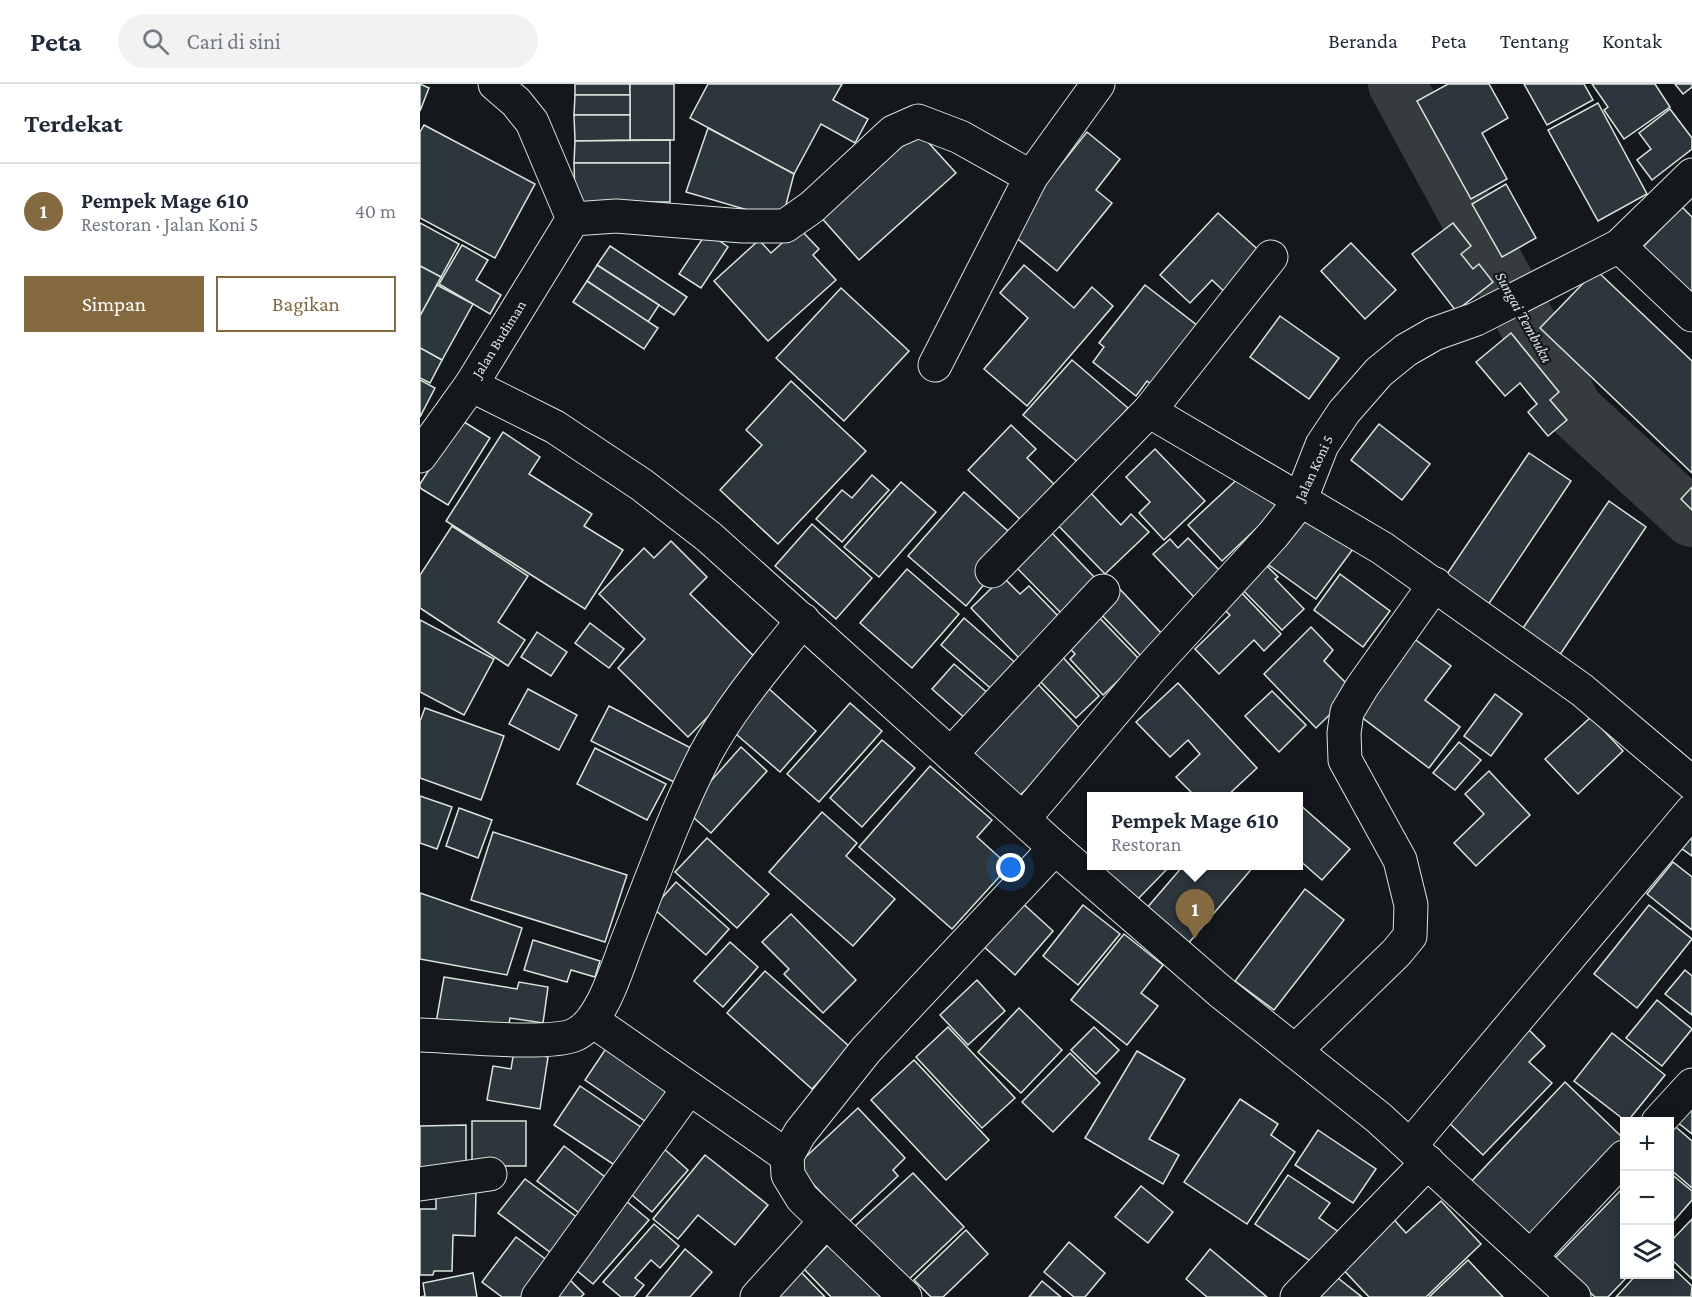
<!DOCTYPE html>
<html lang="id">
<head>
<meta charset="utf-8">
<style>
  body { margin:0; font-family:"Crimson Pro",serif; background:#f2f2f3; color:#1f2937 }
  .controls { position:absolute; right:18px; bottom:18px; display:grid; overflow:hidden; border-radius:0px; box-shadow:0 3px 15px #0003 }
  .controls button { width:54px; height:54px; display:grid; place-items:center; padding:0; border:0; border-bottom:2px solid #e0e1e3; background:#fff; color:#1f2937; font:30px sans-serif }
  .you { position:absolute; left:591px; top:784px; width:21px; height:21px; margin:-15px; border:4px solid #fff; border-radius:50%; background:#1a73e8; box-shadow:0 0 0 9px #1a73e833 }
  .badge { display:grid; place-items:center; width:39px; height:39px; border-radius:50%; background:#846941; color:#fff; font-size:20px; font-weight:700 }
  .pin { position:absolute; translate:-50% -50px; filter:drop-shadow(0 2px 3px #0008) }
  .pin::after { content:''; position:absolute; top:32px; width:21px; height:18px; background:inherit; clip-path:polygon(0 0,100% 0,50% 100%) }
  .popup { position:absolute; left:667px; top:708px; width:216px; height:78px; box-sizing:border-box; display:grid; place-content:center; border-radius:0px; background:#fff; filter:drop-shadow(0 2px 4px #0005); font-size:20px; white-space:nowrap; color:#747a83 }
  .popup b { font-size:22px; color:#1f2937 }
  .popup::after { content:''; position:absolute; left:50%; top:100%; margin-left:-12px; border:12px solid transparent; border-top-color:#fff }
  .list { margin:0; padding:0; list-style:none }
  h2 { display:flex; justify-content:space-between; align-items:center; height:78px; margin:0; padding:0 24px; font-size:26px }
  h2 small { font-size:20px; font-weight:400; color:#747a83 }
  .list li { display:grid; grid-template-columns:39px 1fr auto; gap:18px; align-items:center; box-sizing:border-box; height:96px; padding:0 24px; border-top:2px solid #e0e1e3 }
  .list b { display:block; font-size:22px; white-space:nowrap }
  .list p { margin:0; font-size:20px; white-space:nowrap; color:#747a83 }
  .list em { font-size:20px; font-style:normal; color:#747a83 }
  .actions { display:flex; gap:12px; padding:18px 24px }
  .actions a { flex:1; padding:14px 0; border:2px solid #846941; border-radius:0px; text-align:center; font-size:21px; color:#846941 }
  .actions .main { background:#846941; color:#fff }
  .icon { flex:none; width:33px; height:33px; fill:none; stroke:currentColor; stroke-width:2; stroke-linecap:round; stroke-linejoin:round }
  .map { position:relative; flex:none; width:1272px; height:1213px; overflow:hidden }
  header { display:flex; align-items:center; gap:36px; box-sizing:border-box; height:84px; padding:0 30px; background:#fff; border-bottom:2px solid #e0e1e3 }
  header strong { font-size:28px }
  nav { display:flex; gap:33px; margin-inline-start:auto; font-size:21px }
  .search { width:420px; height:54px; background:#f2f2f3; display:flex; align-items:center; gap:15px; box-sizing:border-box; padding:0 21px; border-radius:33px; color:#747a83; font-size:22px }
  main { display:flex }
  aside { flex:1; background:#fff }
  .map>svg:first-child { display:block }
</style>
</head>
<body>
<header>
<strong>Peta</strong>
<div class="search"><svg class="icon" aria-label="search" viewBox="0 0 24 24"><circle cx="10" cy="10" r="6"/><path d="M15 15l6 6"/></svg>Cari di sini</div>
<nav><a>Beranda</a><a>Peta</a><a>Tentang</a><a>Kontak</a></nav>
</header>
<main>
<aside>
<h2>Terdekat<small></small></h2>
<ul class="list">
<li><span class="badge">1</span><div><b>Pempek Mage 610</b><p>Restoran · Jalan Koni 5</p></div><em>40 m</em></li>
</ul>
<div class="actions"><a class="main">Simpan</a><a>Bagikan</a></div>
</aside>
<div class="map">
<svg width="1272" height="1213" viewBox="0 0 1272 1213">
  <rect width="100%" height="100%" fill="#14181c"/>
  <g fill="none" stroke-linecap="round" stroke-linejoin="round">
    <polyline stroke="#363b3e" stroke-width="58" points="977,0 1155,327 1272,434"/>
  </g>
  <g fill="#2c363c" stroke="#d8e6dc" stroke-width="1.5">
    <polygon points="0,0 9,4 0,27"/>
    <rect x="155" y="0" width="55" height="11"/>
    <rect x="210" y="0" width="44" height="56"/>
    <polygon points="288,0 422,0 413,16 448,35 435,59 401,40 374,90 270,34"/>
    <polygon points="1028,0 1069,0 1088,34 1062,49 1087,95 1051,115 997,17"/>
    <polygon points="1104,0 1164,0 1173,16 1127,41"/>
    <polygon points="1172,0 1235,0 1250,23 1204,55 1184,26 1188,23"/>
    <polygon points="1255,0 1272,0 1272,3 1263,10"/>
    <polygon points="155,11 210,11 210,31 154,31"/>
    <polygon points="1178,19 1227,110 1178,137 1128,46"/>
    <polygon points="1250,25 1272,54 1272,65 1232,96 1217,76 1231,65 1219,49"/>
    <polygon points="154,31 210,31 210,56 155,57"/>
    <polygon points="4,41 115,100 75,174 0,134 0,48"/>
    <polygon points="288,44 374,90 362,136 266,108"/>
    <polygon points="496,45 536,89 439,176 399,131"/>
    <polygon points="667,48 700,75 676,106 692,119 637,187 588,147"/>
    <polygon points="250,56 250,79 154,79 155,57"/>
    <polygon points="154,79 250,79 250,118 155,118"/>
    <polygon points="1086,100 1116,154 1082,173 1052,120"/>
    <polygon points="1262,123 1272,133 1272,212 1222,164"/>
    <polygon points="798,129 845,172 809,212 792,196 770,219 740,191"/>
    <polygon points="0,139 39,160 21,193 0,182"/>
    <polygon points="1033,139 1051,162 1041,170 1053,185 1059,180 1073,198 1036,227 992,170"/>
    <polygon points="379,144 399,165 393,171 416,196 348,257 294,197 339,156 351,169"/>
    <polygon points="287,148 308,163 281,204 259,190"/>
    <polygon points="931,159 976,206 945,235 901,187"/>
    <polygon points="42,161 68,176 56,196 81,211 70,230 19,200"/>
    <polygon points="190,162 267,213 254,231 177,181"/>
    <polygon points="177,181 239,221 228,238 167,197"/>
    <polygon points="604,181 654,224 672,203 693,222 607,322 564,285 608,234 580,209"/>
    <polygon points="0,182 21,193 0,232"/>
    <polygon points="1176,186 1272,277 1272,389 1120,244"/>
    <polygon points="167,197 238,244 224,265 153,218"/>
    <polygon points="17,201 53,220 22,276 0,264 0,232"/>
    <polygon points="725,201 778,242 732,301 727,297 716,312 673,278 684,263 679,259"/>
    <polygon points="421,204 489,267 424,337 356,274"/>
    <polygon points="860,232 919,274 889,315 830,273"/>
    <polygon points="1091,249 1139,308 1130,316 1147,336 1128,352 1108,328 1117,320 1100,299 1085,312 1056,278"/>
    <polygon points="0,264 22,276 10,299 0,294"/>
    <polygon points="652,276 708,324 660,380 603,331"/>
    <polygon points="0,296 15,304 0,333"/>
    <polygon points="371,297 446,367 358,460 300,406 342,361 326,346"/>
    <polygon points="41,336 70,354 28,421 0,404 0,400"/>
    <polygon points="959,340 1010,380 982,416 931,376"/>
    <polygon points="591,341 616,365 607,374 637,403 603,438 548,386"/>
    <polygon points="83,348 120,373 109,390 172,430 164,442 203,466 165,525 26,437"/>
    <polygon points="735,365 785,417 744,456 719,429 730,418 706,393"/>
    <polygon points="1109,369 1151,397 1068,521 1025,493"/>
    <polygon points="825,388 859,423 802,477 768,441"/>
    <polygon points="452,391 469,406 422,458 396,435 422,406 432,414"/>
    <polygon points="481,398 516,428 459,493 424,463"/>
    <polygon points="665,403 701,441 711,430 729,448 685,490 632,435"/>
    <polygon points="1272,403 1272,426 1261,415"/>
    <polygon points="544,408 596,454 567,497 546,522 488,472"/>
    <polygon points="1189,417 1226,443 1135,578 1097,553"/>
    <polygon points="886,425 936,461 896,515 846,479"/>
    <polygon points="392,440 452,494 416,535 355,482"/>
    <polygon points="32,442 108,492 78,538 105,556 88,582 0,524 0,491"/>
    <polygon points="631,448 677,496 642,530 595,482"/>
    <polygon points="768,454 801,488 774,513 733,470 750,455 758,464"/>
    <polygon points="251,457 287,493 270,510 341,579 268,653 198,584 225,555 179,510 224,464 234,474"/>
    <polygon points="841,476 858,493 855,495 884,525 862,546 817,500"/>
    <polygon points="487,485 539,530 492,584 440,539"/>
    <polygon points="920,490 970,527 943,563 894,526"/>
    <polygon points="583,493 600,510 609,502 640,534 599,574 551,524"/>
    <polygon points="696,501 744,552 722,573 673,522"/>
    <polygon points="816,503 861,550 844,567 834,556 799,590 775,565 810,531 798,520"/>
    <polygon points="671,525 720,576 683,611 650,575 655,570 640,554"/>
    <polygon points="544,534 599,582 576,609 521,561"/>
    <polygon points="0,536 74,575 44,631 0,608"/>
    <polygon points="170,539 204,565 189,584 155,559"/>
    <polygon points="891,543 913,566 904,577 934,607 896,644 844,590"/>
    <polygon points="117,548 147,568 131,592 101,573"/>
    <polygon points="989,551 1031,582 1005,616 1040,643 1009,684 932,626"/>
    <polygon points="635,565 679,612 656,634 611,588"/>
    <polygon points="534,580 570,611 547,636 512,605"/>
    <polygon points="614,596 665,650 597,714 546,661"/>
    <polygon points="758,599 837,684 807,712 775,712 756,693 780,670 768,656 750,673 716,638"/>
    <polygon points="347,603 396,647 360,688 310,645"/>
    <polygon points="108,605 157,631 139,666 89,640"/>
    <polygon points="852,607 886,641 859,668 825,632"/>
    <polygon points="1075,610 1102,630 1071,672 1044,652"/>
    <polygon points="430,619 462,647 399,718 367,690"/>
    <polygon points="189,622 271,664 254,698 171,657"/>
    <polygon points="5,624 84,652 61,716 0,694 0,637"/>
    <polygon points="1171,633 1203,667 1158,710 1125,675"/>
    <polygon points="462,656 495,684 442,743 410,714"/>
    <polygon points="1039,658 1061,676 1035,706 1013,689"/>
    <polygon points="321,663 347,687 291,749 265,726"/>
    <polygon points="175,664 246,700 227,736 157,700"/>
    <polygon points="510,682 572,736 557,753 589,782 532,845 439,763"/>
    <polygon points="1069,687 1110,731 1056,782 1034,759 1064,730 1045,710"/>
    <polygon points="0,712 32,723 17,765 0,759"/>
    <polygon points="878,719 930,765 902,796 878,775"/>
    <polygon points="39,724 72,736 58,774 26,762"/>
    <polygon points="402,728 437,759 426,772 475,815 433,862 349,788"/>
    <polygon points="73,748 207,791 185,858 51,816"/>
    <polygon points="1272,750 1272,772 1261,764"/>
    <polygon points="287,754 349,810 317,844 255,788"/>
    <polygon points="1253,778 1272,793 1272,846 1227,810"/>
    <polygon points="681,782 750,782 717,816"/>
    <polygon points="763,782 834,782 767,861 726,825"/>
    <polygon points="256,798 309,845 286,871 233,824"/>
    <polygon points="885,805 924,836 854,926 815,897"/>
    <polygon points="0,809 102,844 87,891 0,875"/>
    <polygon points="599,816 633,847 595,891 561,860"/>
    <polygon points="663,821 700,850 658,901 623,872"/>
    <polygon points="1229,821 1272,855 1217,924 1174,890"/>
    <polygon points="371,830 436,896 403,929 364,890 369,885 342,858"/>
    <polygon points="704,850 743,881 721,909 738,922 707,961 651,916"/>
    <polygon points="113,856 180,877 175,893 151,886 147,898 104,886"/>
    <polygon points="310,858 338,883 303,923 274,897"/>
    <polygon points="1265,886 1272,892 1272,931 1245,910"/>
    <polygon points="345,887 430,963 392,1005 307,929"/>
    <polygon points="24,893 97,905 99,898 128,903 123,939 90,934 87,950 16,939"/>
    <polygon points="557,896 585,927 548,961 520,931"/>
    <polygon points="1237,916 1272,945 1242,982 1206,954"/>
    <polygon points="599,924 642,966 601,1009 558,968"/>
    <polygon points="1102,939 1125,962 1109,978 1132,999 1063,1071 1026,1036"/>
    <polygon points="528,943 595,1014 562,1044 496,973"/>
    <polygon points="674,943 699,966 676,990 651,966"/>
    <polygon points="1192,949 1245,991 1207,1038 1154,997"/>
    <polygon points="187,963 257,1011 235,1044 165,996"/>
    <polygon points="94,967 128,973 120,1025 67,1016 73,982 91,985"/>
    <polygon points="717,967 765,995 729,1055 759,1071 743,1100 665,1054"/>
    <polygon points="650,969 680,999 633,1048 602,1018"/>
    <polygon points="494,976 569,1056 526,1096 451,1016"/>
    <polygon points="1145,998 1204,1055 1204,1060 1110,1158 1049,1100"/>
    <polygon points="160,1002 228,1048 202,1086 134,1041"/>
    <polygon points="820,1015 858,1040 851,1051 875,1068 827,1140 764,1098"/>
    <polygon points="1272,1020 1272,1050 1257,1038"/>
    <polygon points="438,1024 485,1074 473,1086 478,1092 429,1138 376,1082"/>
    <rect x="52" y="1037" width="54" height="45"/>
    <polygon points="1250,1038 1272,1057 1272,1104 1250,1085"/>
    <polygon points="46,1041 46,1084 0,1084 0,1042"/>
    <polygon points="898,1046 956,1085 933,1119 875,1081"/>
    <polygon points="144,1062 193,1099 166,1134 117,1097"/>
    <polygon points="242,1063 268,1086 232,1128 206,1106"/>
    <polygon points="285,1071 348,1121 315,1161 278,1131 258,1155 233,1135"/>
    <polygon points="493,1089 544,1143 487,1197 435,1142"/>
    <polygon points="1250,1089 1272,1107 1272,1116 1253,1138 1250,1135"/>
    <polygon points="868,1091 910,1119 899,1134 923,1151 901,1184 835,1140"/>
    <polygon points="105,1095 166,1140 139,1175 78,1129"/>
    <polygon points="721,1102 753,1128 728,1159 695,1133"/>
    <polygon points="16,1104 56,1105 55,1152 33,1151 32,1187 14,1187 13,1191 0,1191 0,1125 16,1125"/>
    <polygon points="1201,1106 1204,1109 1204,1190 1210,1190 1188,1213 1175,1213 1134,1175"/>
    <polygon points="206,1117 229,1136 173,1200 150,1181"/>
    <polygon points="1021,1117 1061,1160 1006,1213 949,1213 917,1179 969,1130 986,1149"/>
    <polygon points="1272,1135 1272,1195 1250,1174 1250,1158"/>
    <polygon points="234,1140 259,1162 240,1184 231,1176 215,1194 224,1201 214,1213 201,1213 183,1198"/>
    <polygon points="546,1146 568,1170 523,1213 511,1213 494,1196"/>
    <polygon points="96,1153 136,1183 114,1213 82,1213 62,1198"/>
    <polygon points="413,1156 469,1213 411,1213 384,1185"/>
    <polygon points="649,1158 685,1189 665,1213 654,1213 624,1188"/>
    <polygon points="265,1165 292,1188 270,1213 226,1213"/>
    <polygon points="790,1165 847,1213 787,1213 766,1195"/>
    <polygon points="1048,1176 1083,1213 1009,1213"/>
    <polygon points="1250,1181 1272,1202 1271,1213 1196,1213 1217,1190 1250,1190"/>
    <polygon points="377,1184 405,1213 346,1213"/>
    <polygon points="909,1187 942,1213 889,1213"/>
    <polygon points="53,1189 57,1213 0,1213 5,1212 3,1199"/>
    <polygon points="149,1195 164,1210 161,1213 131,1213"/>
    <polygon points="622,1197 641,1213 609,1213"/>
  </g>
  <g fill="none" stroke-linecap="round" stroke-linejoin="round">
    <defs>
      <g id="minor">
        <polyline points="75,0 96,18 112,38 153,135"/>
        <polyline points="153,135 196,132 323,142 365,142 392,123 473,48 498,37 540,53 611,93"/>
        <polyline points="1199,162 1272,231"/>
        <polyline points="515,281 611,93 678,0"/>
        <polyline points="51,301 135,343 222,401 289,453 635,764 801,908 959,1034 1154,1213"/>
        <polyline points="729,327 962,464 1162,606 1272,699"/>
        <polyline points="0,372 51,301 153,135"/>
        <polyline points="572,487 729,327 851,173"/>
        <polyline points="531,670 683,507"/>
        <polyline points="604,734 731,584 853,451 880,417 902,361 924,328 959,288 986,266 1014,250 1056,235 1199,162 1272,91"/>
        <polyline points="173,937 367,1072"/>
        <path d="M0,951c34,1 128,11 154,0 27,-11 43,-67 53,-93 25,-64 48,-129 79,-189 26,-48 63,-90 97,-133"/>
        <polyline points="875,967 976,869 990,852 991,821 980,776 925,676 924,649 927,628 942,603 1015,500"/>
        <polyline points="1238,1038 1272,1001"/>
        <polyline points="990,1062 1272,727"/>
        <polyline points="0,1100 70,1090"/>
        <polyline points="1111,1172 1204,1073"/>
        <polyline points="118,1213 269,1004"/>
        <polyline points="337,1213 405,1138"/>
        <polyline points="485,1213 382,1114 368,1091 367,1072 380,1049 446,966 635,764"/>
        <polyline points="877,1213 1008,1078"/>
      </g>
    </defs>
    <use href="#minor" stroke="#d8e6dc" stroke-width="35"/>
    <use href="#minor" stroke="#14181c" stroke-width="33"/>
  </g>
  <g text-anchor="middle" dominant-baseline="central" stroke-width="4.5" stroke-linejoin="round" paint-order="stroke">
    <g font-size="15" fill="#d8e6dc" stroke="#14181c">
      <text transform="translate(79 255) rotate(-58)">Jalan Budiman</text>
      <text transform="translate(894 384) rotate(-65)">Jalan Koni 5</text>
    </g>
    <g font-size="16" font-style="italic" fill="#d8e6dc" stroke="#14181c">
      <text transform="translate(1104 233) rotate(61)">Sungai Tembuku</text>
    </g>
  </g>
</svg>
<div class="controls">
<button>+</button>
<button>−</button>
<button><svg class="icon" aria-label="layers" viewBox="0 0 24 24"><path d="M12 4l9 5-9 5-9-5zM3 14l9 5 9-5"/></svg></button>
</div>
<div class="you"></div>
<div class="pin badge" style="left:775px;top:855px">1</div>
<div class="popup"><b>Pempek Mage 610</b>Restoran</div>
</div>
</main>
</body>
</html>
